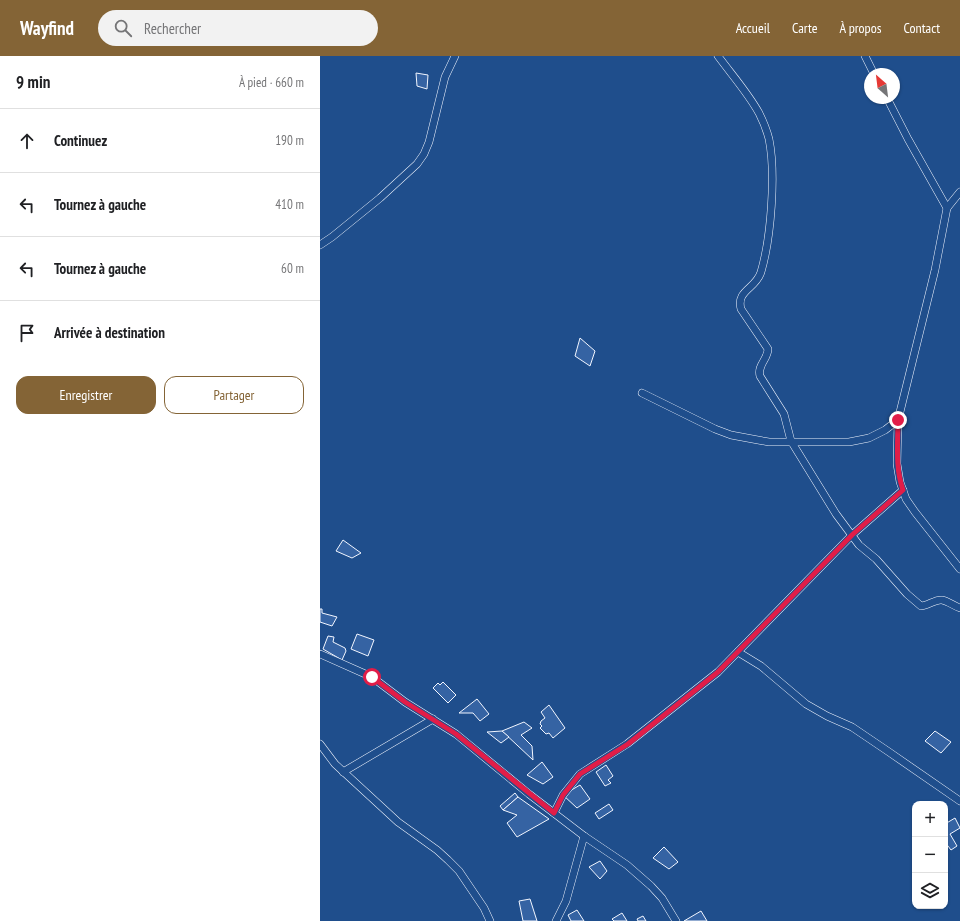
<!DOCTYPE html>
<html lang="fr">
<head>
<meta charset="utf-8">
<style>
  body { margin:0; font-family:"PT Sans Narrow",sans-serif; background:#f2f2f2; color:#202124 }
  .controls { position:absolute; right:12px; bottom:12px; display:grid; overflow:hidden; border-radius:8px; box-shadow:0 1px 3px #0004 }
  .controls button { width:36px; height:36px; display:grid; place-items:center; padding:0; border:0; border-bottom:1px solid #e0e0e0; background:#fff; color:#202124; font:20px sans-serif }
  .compass { position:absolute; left:544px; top:12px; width:36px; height:36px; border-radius:50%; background:#fff; box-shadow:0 1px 3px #0004; rotate:332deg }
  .stop { position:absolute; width:12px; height:12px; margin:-9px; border:3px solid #e11d48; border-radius:50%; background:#fff }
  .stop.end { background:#e11d48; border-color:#fff; box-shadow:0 1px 4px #0008 }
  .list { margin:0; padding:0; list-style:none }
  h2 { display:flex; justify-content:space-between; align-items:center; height:52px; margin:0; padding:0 16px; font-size:17px }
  h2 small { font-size:13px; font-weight:400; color:#757577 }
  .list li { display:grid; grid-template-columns:26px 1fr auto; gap:12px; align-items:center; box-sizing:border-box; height:64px; padding:0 16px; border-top:1px solid #e0e0e0 }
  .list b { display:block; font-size:15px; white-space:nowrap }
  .list em { font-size:13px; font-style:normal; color:#757577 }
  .actions { display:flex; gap:8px; padding:12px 16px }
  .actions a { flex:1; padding:9px 0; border:1px solid #846436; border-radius:12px; text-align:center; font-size:14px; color:#846436 }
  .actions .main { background:#846436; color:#fff }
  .icon { flex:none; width:22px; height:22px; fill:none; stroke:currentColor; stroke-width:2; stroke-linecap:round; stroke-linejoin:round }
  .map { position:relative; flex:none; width:640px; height:865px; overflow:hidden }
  header { display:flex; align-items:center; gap:24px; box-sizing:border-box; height:56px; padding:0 20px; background:#846436; color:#fff }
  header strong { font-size:19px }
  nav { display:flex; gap:22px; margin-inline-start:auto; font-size:14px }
  .search { width:280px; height:36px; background:#f2f2f2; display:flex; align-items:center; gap:10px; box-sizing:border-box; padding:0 14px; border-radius:22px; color:#757577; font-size:15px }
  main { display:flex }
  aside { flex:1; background:#fff }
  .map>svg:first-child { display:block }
</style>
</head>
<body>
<header>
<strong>Wayfind</strong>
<div class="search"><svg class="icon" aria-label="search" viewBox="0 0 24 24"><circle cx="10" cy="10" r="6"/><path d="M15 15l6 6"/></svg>Rechercher</div>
<nav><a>Accueil</a><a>Carte</a><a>À propos</a><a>Contact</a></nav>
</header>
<main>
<aside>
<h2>9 min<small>À pied · 660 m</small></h2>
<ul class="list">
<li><svg class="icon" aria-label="ahead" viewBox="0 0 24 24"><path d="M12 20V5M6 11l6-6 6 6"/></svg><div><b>Continuez</b></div><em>190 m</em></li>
<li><svg class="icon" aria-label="left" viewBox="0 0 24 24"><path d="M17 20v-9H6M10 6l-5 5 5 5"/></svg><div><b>Tournez à gauche</b></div><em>410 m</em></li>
<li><svg class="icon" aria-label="left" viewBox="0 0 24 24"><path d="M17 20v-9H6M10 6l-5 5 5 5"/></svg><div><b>Tournez à gauche</b></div><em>60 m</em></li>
<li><svg class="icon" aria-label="arrive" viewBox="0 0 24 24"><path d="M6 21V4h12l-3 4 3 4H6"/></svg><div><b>Arrivée à destination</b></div></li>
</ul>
<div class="actions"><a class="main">Enregistrer</a><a>Partager</a></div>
</aside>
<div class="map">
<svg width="640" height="865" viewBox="0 0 640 865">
  <rect width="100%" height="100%" fill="#1f4e8c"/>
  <g fill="#3563a3" stroke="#f2f6ff">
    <polygon points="96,17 108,19 107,33 97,30"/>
    <polygon points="260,282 275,295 270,310 255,300"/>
    <polygon points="23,484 41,497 32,502 16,495"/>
    <polygon points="0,553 2,553 2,557 17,561 12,570 0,566"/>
    <polygon points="37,578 54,584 48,600 31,593"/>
    <polygon points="8,580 14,581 13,586 25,592 26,595 22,604 3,593"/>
    <polygon points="123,626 136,639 128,647 113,632 118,627 120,629"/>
    <polygon points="157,643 169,658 160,665 153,657 139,657"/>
    <polygon points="229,649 245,672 233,682 229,677 226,678 220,672 222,670 220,668 221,665 225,662 221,656"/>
    <polygon points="204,666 212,672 201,679 212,690 213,704 182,675"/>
    <polygon points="182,675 189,681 181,687 167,676"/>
    <polygon points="615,675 631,686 621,697 605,685"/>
    <polygon points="222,706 233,721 223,728 207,719"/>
    <polygon points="286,709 293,720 288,724 291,727 285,730 276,716"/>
    <polygon points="260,729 270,743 257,752 243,739"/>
    <polygon points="195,737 198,741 183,754 180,750"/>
    <polygon points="198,741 229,763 197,781 187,767 197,759 183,754"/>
    <polygon points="289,748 293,754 279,763 275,757"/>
    <polygon points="635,762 640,772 630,778 637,790 631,794 625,786 625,768"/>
    <polygon points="344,791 358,806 349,813 333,802"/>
    <polygon points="280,805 287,815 280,823 269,811"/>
    <polygon points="210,843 217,865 203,865 199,845"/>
    <polygon points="257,854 264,865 251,865 248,859"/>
    <polygon points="381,855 387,865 364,865"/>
    <polygon points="302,857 307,865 294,865 292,863"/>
    <polygon points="323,860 326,865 318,865 317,863"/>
  </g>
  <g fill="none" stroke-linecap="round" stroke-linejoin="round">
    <defs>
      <g id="minor">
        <path d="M398,0c14,19 30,37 41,57 4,8 8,18 10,26 7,35 2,99 -8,133 -5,17 -25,18 -20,37l27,40c0,10 -11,16 -8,27l24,38 7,27 45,73 23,31 17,14 31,35 14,12c7,0 14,-7 21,-6 6,1 12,6 18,8"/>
        <polyline points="545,0 554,18"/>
        <polyline points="567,42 588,83 627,152"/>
        <polyline points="640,136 627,152 615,214 578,364 577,408 580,426 586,443 595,456 640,513"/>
        <polyline points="0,189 12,181 60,142 97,108 104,98 109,86 125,21 135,0"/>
        <polyline points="322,337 395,373 411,379 449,386 529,386 549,382 565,374 578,364"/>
        <polyline points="418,596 441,610 486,648 507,660 532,671 569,696 640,745"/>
        <polyline points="0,598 52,621 85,646 136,678 209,738 264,780 307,809 331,830 342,842 356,865"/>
        <polyline points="0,688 15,708 78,766 117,794 128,804 139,815 164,852 170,865"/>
        <polyline points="23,716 113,663"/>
        <polyline points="234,757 243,739 260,718 307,688 398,616 532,479 583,434"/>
        <polyline points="236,865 246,845 264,780"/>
      </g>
    </defs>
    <use href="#minor" stroke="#f2f6ff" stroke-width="8"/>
    <use href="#minor" stroke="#1f4e8c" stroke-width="7"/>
  </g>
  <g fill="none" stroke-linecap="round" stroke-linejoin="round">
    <path stroke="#e11d48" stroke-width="5" d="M52,621l33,25 51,32 98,79 9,-18 17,-21 48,-30 90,-72 134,-137 51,-45c-8,-23 -5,-46 -5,-70"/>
  </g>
</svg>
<div class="controls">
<button>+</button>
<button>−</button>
<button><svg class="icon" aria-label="layers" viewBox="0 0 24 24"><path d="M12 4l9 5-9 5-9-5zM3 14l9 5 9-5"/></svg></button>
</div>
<svg class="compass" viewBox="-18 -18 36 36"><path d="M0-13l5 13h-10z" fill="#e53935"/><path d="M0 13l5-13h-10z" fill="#757577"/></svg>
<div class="stop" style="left:52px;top:621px"></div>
<div class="stop end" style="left:578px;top:364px"></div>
</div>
</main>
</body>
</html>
